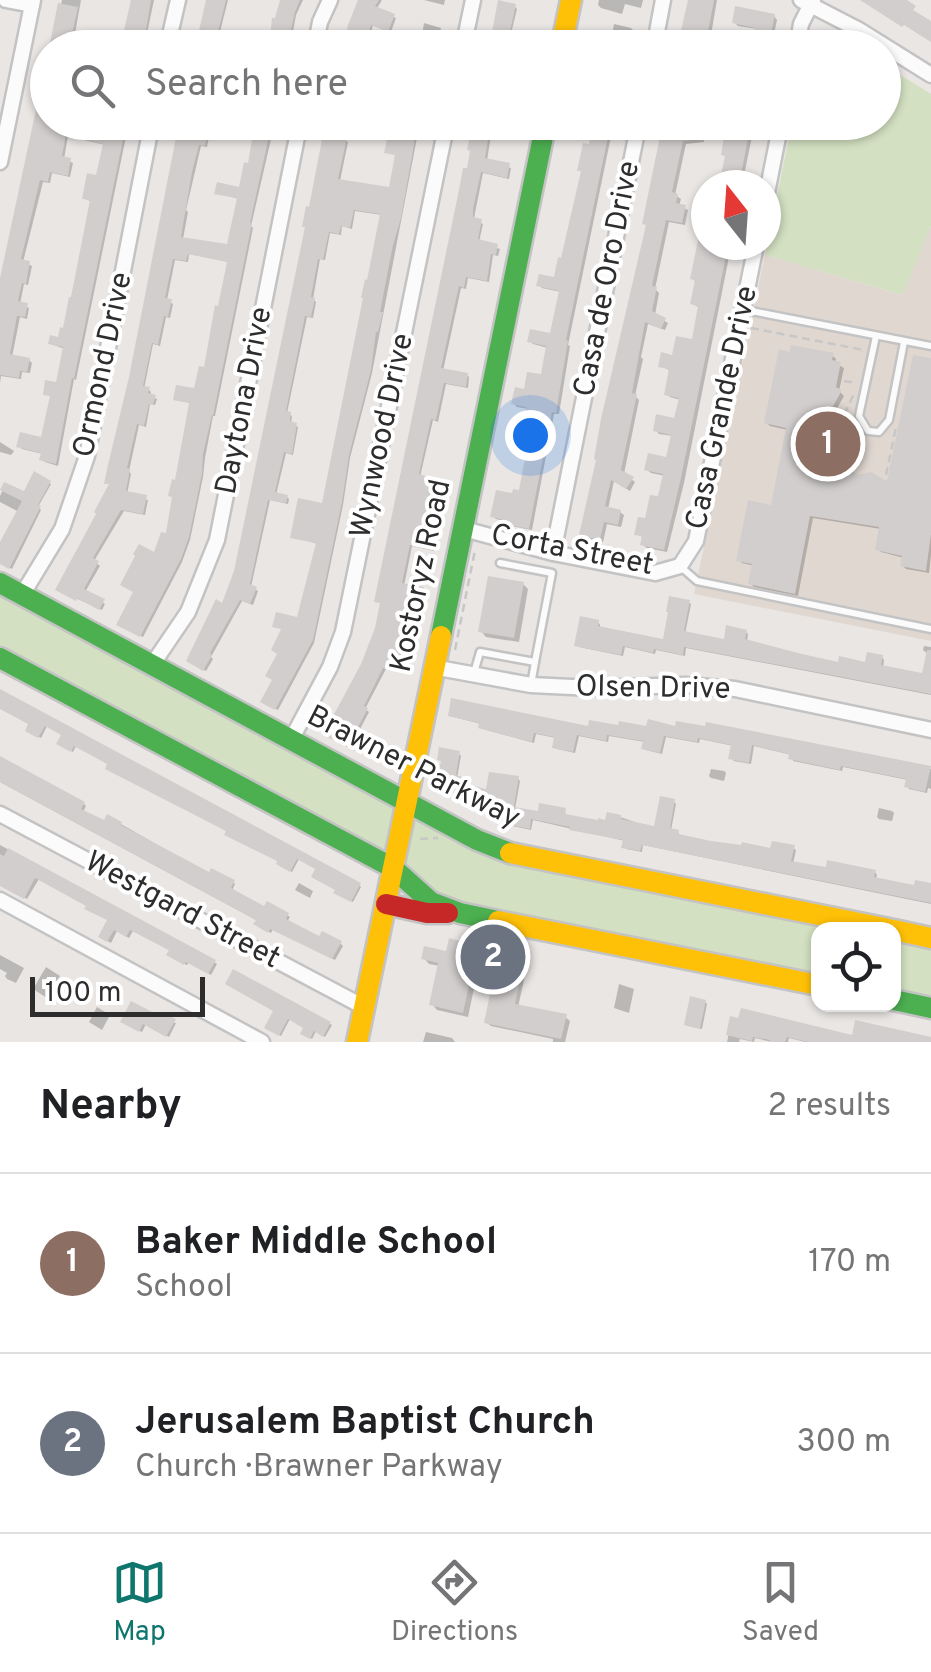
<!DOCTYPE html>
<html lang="en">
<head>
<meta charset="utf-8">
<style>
  body { margin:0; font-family:Overpass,sans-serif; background:#f6f6f6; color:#202124 }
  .controls { position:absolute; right:30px; bottom:30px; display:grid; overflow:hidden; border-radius:20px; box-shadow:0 2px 8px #0004 }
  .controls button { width:90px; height:90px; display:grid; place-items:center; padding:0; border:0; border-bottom:2px solid #e0e0e0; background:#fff; color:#202124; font:50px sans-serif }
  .compass { position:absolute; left:691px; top:170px; width:90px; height:90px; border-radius:50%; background:#fff; box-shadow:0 2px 8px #0004; rotate:343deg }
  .scale { position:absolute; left:30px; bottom:25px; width:175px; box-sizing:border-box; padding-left:10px; border:5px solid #2d2d2d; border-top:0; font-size:28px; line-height:35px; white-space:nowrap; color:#2d2d2d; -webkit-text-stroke:8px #fff; paint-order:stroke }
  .you { position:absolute; left:530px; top:435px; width:35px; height:35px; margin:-25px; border:8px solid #fff; border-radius:50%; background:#1a73e8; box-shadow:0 0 0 15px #1a73e833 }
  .badge { display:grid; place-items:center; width:65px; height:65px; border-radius:50%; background:#0f766e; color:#fff; font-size:32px; font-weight:700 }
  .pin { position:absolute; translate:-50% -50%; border:5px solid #fff; box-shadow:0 2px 10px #0006 }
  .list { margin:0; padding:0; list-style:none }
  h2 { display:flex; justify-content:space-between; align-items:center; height:130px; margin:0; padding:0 40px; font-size:42px }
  h2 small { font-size:32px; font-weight:400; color:#757577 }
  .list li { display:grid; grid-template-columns:65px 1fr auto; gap:30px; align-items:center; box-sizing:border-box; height:180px; padding:0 40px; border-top:2px solid #e0e0e0 }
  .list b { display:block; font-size:38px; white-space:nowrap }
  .list p { margin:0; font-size:32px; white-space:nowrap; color:#757577 }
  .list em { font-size:32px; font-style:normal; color:#757577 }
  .icon { flex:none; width:55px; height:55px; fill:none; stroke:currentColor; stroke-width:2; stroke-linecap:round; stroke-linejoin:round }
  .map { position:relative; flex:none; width:931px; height:1042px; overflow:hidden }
  .search { position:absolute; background:#fff; box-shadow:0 2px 8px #0004; left:30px; right:30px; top:30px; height:110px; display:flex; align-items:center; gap:25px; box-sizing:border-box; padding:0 35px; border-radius:55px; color:#757577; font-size:38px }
  .sheet { height:490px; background:#fff }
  nav { display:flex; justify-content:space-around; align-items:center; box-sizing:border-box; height:140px; border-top:2px solid #e0e0e0; background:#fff; font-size:28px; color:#757577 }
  nav a { display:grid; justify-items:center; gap:5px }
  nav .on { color:#0f766e }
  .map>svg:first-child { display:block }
</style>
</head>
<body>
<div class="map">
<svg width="931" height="1042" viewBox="0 0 931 1042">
  <rect width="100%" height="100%" fill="#e9e6e4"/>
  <polygon fill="#e0d7d1" points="931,226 931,641 694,594 765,255 902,295"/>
  <g fill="#d3e0c1">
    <polygon points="884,65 931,94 931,226 903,295 765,255 792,123 884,122"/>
    <polygon points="0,591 486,852 857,929 818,929 818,976 461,903 444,898 0,650"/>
    <polygon points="894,937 931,945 931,999 894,991"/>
  </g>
  <g fill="#0003">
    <polygon points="62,0 81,0 76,28 72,48 52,48"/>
    <polygon points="134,0 154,0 144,48 123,48"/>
    <polygon points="209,0 228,0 217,44 219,48 197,48"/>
    <polygon points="283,0 303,0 296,15 290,48 270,48"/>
    <polygon points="361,0 382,0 376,10 396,18 391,32 373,25 367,48 346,48"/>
    <polygon points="424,0 445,0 444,5"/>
    <polygon points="599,0 643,0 641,8 625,4 622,14 601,8 598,5"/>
    <polygon points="691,0 717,0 711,35 723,37 726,41 725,48 681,48"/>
    <polygon points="515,7 517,9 508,46 494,44 493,42"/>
    <polygon points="774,16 777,20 771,48 754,48 757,29 738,26 734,22"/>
    <polygon points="424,23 441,28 436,48 420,48"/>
    <polygon points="614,24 631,28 634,31 630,48 610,48"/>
    <polygon points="48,71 48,122 129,122 76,380 74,379 58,466 45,462 42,460 43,454 22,449 19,446 43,440 52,397 45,394 58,385 65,349 51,344 60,339 65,331 92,202 84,198 98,178 105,145 68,136 64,159 73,163 70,177 52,173 50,183 43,182 23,262 32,266 28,285 24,284 20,304 29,308 27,319 20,317 12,357 29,360 32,363 30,373 22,372 21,379 1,376 0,383 0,299"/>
    <polygon points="183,122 212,122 207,147 201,146 186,210 188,212 183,239 229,247 239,199 217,193 241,190 250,166 257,127 250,126 248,122 275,122 251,226 253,228 215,416 213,416 205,458 203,477 190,540 182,562 143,637 121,626 155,556 168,536 192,404 176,399 196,391 206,370 230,262 189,254 188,262 175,260 167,300 173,304 170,318 166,317 160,346 153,344 144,389 148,389 151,392 150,396 157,399 155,405 150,404 146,427 139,425 129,471 131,474 127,494 148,500 145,515 124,511 94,561 100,566 85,592 105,604 102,610 60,591 111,486 107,483 131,377"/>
    <polygon points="330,122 346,122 342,139 348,142 340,181 391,190 398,156 387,152 397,140 401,122 420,122 372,373 350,458 343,505 314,643 278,710 265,703 275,680 284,630 275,626 299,620 318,544 293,537 324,506 382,215 355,211 352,229 342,226 341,235 330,233 325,260 320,259 313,299 316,302 313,318 307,317 287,413 292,416 291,424 298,427 293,455 286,453 276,495 287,497 289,499 288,504 270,500 251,587 258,591 253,605 242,601 211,657 213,659 206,671 191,663 224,606 237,571"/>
    <polygon points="475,122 493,122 487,161 511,168 509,179 483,173 475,213 474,220 483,224 479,242 500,249 498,256 493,255 489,282 468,278 466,289 461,288 443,371 467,375 469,377 468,388 446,384 438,422 433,420 420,477 434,482 429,508 441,512 434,551 412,546 404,586 425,592 411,662 396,656 390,671 386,669 365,709 369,712 357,735 375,745 373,749 366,746 362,754 328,736 363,665 377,629 382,604 377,601 469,171"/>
    <polygon points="595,122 614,122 568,345 570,346 559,414 554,414 532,530 511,526 508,522 496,519 493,516 514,496 521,493 531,438 523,434 528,409 517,407 514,404 543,377 548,348 533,344 530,341 552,336 561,292 542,288 539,285 556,280 563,261"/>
    <polygon points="665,122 691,122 690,128 699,128 703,132 704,142 686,144 675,195 681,199 679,206 688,210 685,225 669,222 655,289 659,293 655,315 668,323 665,330 648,324 641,357 643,359 635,396 639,400 624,474 635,482 630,491 614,481 608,509 620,512 624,515 621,527 607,524 603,542 585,538 581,534 648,226"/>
    <polygon points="736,122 755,122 742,185 722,185 728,159 723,154 733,135"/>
    <polygon points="706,244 729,245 728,250 730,252 684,483 667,552 647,548 643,545 644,538 637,534 660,499 665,476 651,473 647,470 668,460 673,436 659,434 656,430 676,421 681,400 670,397 666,394 671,371 661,366 694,342 700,308 693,304 697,283 692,278"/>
    <polygon points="791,355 833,356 836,359 835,363 844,368 839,391 844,396 834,414 839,419 830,438 834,442 833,449 846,452 850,456 845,469 857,477 888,484 931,361 931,554 929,573 906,569 902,565 904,558 881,552 878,549 881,529 813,518 798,596 754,587 751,584 755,566 742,563 739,560 772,508 788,430 770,426 766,422"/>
    <polygon points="0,442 14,451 11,455 0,452"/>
    <polygon points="49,483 51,484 38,507 41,510 12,569 0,563 0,547 19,512 0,502 0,496 5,485 25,494"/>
    <polygon points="523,584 528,589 519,642 486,637 481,631"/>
    <polygon points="688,602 691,604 685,634 726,642 746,632 748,634 747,642 840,665 867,665 882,657 884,660 883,668 924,676 928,654 923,650 924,646 931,647 931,695 686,648 685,656 656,650 655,654 625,647 623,656 579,647 576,645 598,622 600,625 600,628 665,642"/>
    <polygon points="0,692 359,885 361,887 353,902 338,894 338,890 318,869 299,859 292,872 281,865 280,862 110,764 76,746 73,752 61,745 64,735 47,726 41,738 29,732 31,724 0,708"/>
    <polygon points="450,716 590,729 707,729 708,725 931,769 931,789 928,788 927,793 909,789 907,786 908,780 843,767 842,771 793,761 792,755 754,746 751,764 734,761 731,758 734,746 700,739 699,743 666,737 662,754 646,750 644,748 645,742 609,736 608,742 579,736 575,753 557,749 554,747 556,738 536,734 534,743 483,729 481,724"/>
    <polygon points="459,754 461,756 457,778 463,781 462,786 488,792 518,779 520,781 515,809 540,814 565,811 566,817 600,823 620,817 656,829 674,802 676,804 671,830 678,832 680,837 772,851 793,848 796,850 793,864 875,872 877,875 876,879 916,888 931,887 931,904 643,845 642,852 626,849 624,847 625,841 533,820 531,830 504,824 502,822 504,814 471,807 469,805 471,797 438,789"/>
    <polygon points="0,759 84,804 86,806 83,812 105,824 121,824 210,875 233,882 235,884 232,891 265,909 287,915 290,917 287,922 320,940 340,943 343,946 335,960 273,929 271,933 259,926 258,921 0,782"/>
    <polygon points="711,769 724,771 726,773 724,781 711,778 709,776"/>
    <polygon points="879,808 892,811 894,813 892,821 879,819 877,817"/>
    <polygon points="0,845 214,962 217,964 211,975 189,962 187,965 172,958 171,951 133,931 129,938 117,931 111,943 104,939 110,921 89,906 39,879 27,899 0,884"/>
    <polygon points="299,883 313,891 310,898 295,890"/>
    <polygon points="459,943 464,948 462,962 473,964 478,969 468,1017 437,1010 432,1004 440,966 429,964 424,958 448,954"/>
    <polygon points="525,948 530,953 518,1007 565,1017 570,1021 565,1042 553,1042 553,1039 491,1026 486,1022"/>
    <polygon points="0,955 24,968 16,983 7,979 5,976 7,973 0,969"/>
    <polygon points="46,967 60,976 47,998 33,989"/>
    <polygon points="619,984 634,989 629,1013 614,1008"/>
    <polygon points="705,1002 707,1004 702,1029 688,1026 686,1024"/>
    <polygon points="97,1007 110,1015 102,1030 89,1022"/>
    <polygon points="276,1011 330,1024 332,1025 325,1037 316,1031 312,1039 305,1035 306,1028 290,1019 281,1036 269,1029"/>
    <polygon points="732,1019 854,1038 931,1039 931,1042 805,1042 789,1038 788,1042 772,1042 755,1038 754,1042 740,1039 739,1042 727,1042"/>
    <polygon points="163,1020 176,1023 169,1037 146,1024 142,1032 125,1023"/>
    <polygon points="426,1032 452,1038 455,1042 423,1042"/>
  </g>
  <g fill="#d1cecd">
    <polygon points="131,0 151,0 146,30 141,48 120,48"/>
    <polygon points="206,0 226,0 214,48 195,48"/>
    <polygon points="280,0 300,0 295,12 287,48 269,48 272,18 275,18"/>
    <polygon points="358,0 379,0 375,6 395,14 388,32 371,25 365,48 343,48 348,25"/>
    <polygon points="498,0 516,4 507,46 490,43"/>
    <polygon points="688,0 714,0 708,32 724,35 721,48 677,48"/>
    <polygon points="860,0 907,0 916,6 913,10 931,21 931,42 904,25 902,27"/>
    <polygon points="58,3 78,7 69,48 49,48"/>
    <polygon points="735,6 775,14 768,48 751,48 755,28 732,23"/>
    <polygon points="43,77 48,78 48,122 118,122 117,129 125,130 74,379 72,378 56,464 39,460 41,453 16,447 20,432 41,437 50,396 43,395 45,380 56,382 63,347 48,344 50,335 58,337 60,327 63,328 69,297 71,297 90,200 82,199 87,173 96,175 103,144 66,134 62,156 71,158 68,176 50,172 48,182 40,180 21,259 30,261 26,284 22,283 18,301 28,303 25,317 17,316 10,354 30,358 27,372 20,371 19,378 0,375 0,278"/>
    <polygon points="179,122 209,126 205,146 199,145 192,172 181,237 227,244 237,198 214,194 217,182 239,187 244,162 248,163 255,122 272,122 250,223 252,223 213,416 212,415 203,454 202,474 189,537 181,559 140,637 116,625 133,592 120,585 135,556 133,554 139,544 154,552 161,532 166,533 172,497 168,496 172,479 175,480 189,403 173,400 176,385 194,388 199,366 204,367 215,305 218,306 227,262 188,254 186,261 173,259 165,298 172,299 168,317 164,316 158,345 152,343 143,386 150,387 148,393 156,395 153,405 149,404 144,426 137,424 127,468 130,469 126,491 147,495 143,514 121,510 93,558 99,561 84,589 105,599 99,610 77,598 76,601 55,590 96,514 94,512 109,484 104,484 108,465 129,377"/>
    <polygon points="398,122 418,122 401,218 393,245 380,312 383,312 378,332 376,332 371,370 349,455 342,502 313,640 275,710 260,702 272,680 265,676 277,654 271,650 281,629 272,627 276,612 297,617 316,543 290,538 298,498 322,503 363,298 361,298 365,279 367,280 380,214 354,210 350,228 341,226 339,234 329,232 323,260 318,259 311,297 315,298 311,317 305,316 286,411 291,412 290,421 297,423 292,454 284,452 275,492 288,495 286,503 268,500 250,584 257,587 250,604 240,600 210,653 212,655 203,671 186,661 216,599 222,603 234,571 305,227 302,227 306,206 309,207 325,124 343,128 341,136 347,137 338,179 389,187 395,155 384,153 388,135 395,137"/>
    <polygon points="473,122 491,122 485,158 510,163 507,178 481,172 473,209 473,217 482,219 478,239 498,244 496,255 491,254 487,281 466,277 464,288 459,286 441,368 468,373 466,387 444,383 436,420 431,419 419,474 433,478 427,505 440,507 432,550 410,545 402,583 424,587 413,646 408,661 393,656 388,670 383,668 364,706 368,708 356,731 374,741 370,749 363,745 359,753 323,735 361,664 375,628 380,603 374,602 460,185 463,168 467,168 470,151 467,150"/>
    <polygon points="592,122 611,122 566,340 568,341 556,413 552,412 529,529 505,524 506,520 490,517 496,490 512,493 513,489 519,490 529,437 521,435 526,407 511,404 515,387 524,389 527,372 541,374 546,346 527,342 530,329 550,333 559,291 536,286 539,274 554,277 558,257 561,258 581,171 577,171 583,143 589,144"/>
    <polygon points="663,122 686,122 686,126 700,126 702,139 683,141 672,192 678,194 676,203 686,205 682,223 666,220 652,286 657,287 652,311 666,318 661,329 645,322 632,393 637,394 621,470 634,477 626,489 611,480 605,506 621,510 618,525 604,522 600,540 579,535 596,460 594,459 601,419 646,225 642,224"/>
    <polygon points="735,125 750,128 739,185 719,185 725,156 721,155 725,131 733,133"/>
    <polygon points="698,240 706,242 706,245 728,246 681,478 664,550 640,545 642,536 634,535 638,517 645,518 650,495 658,496 663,474 644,470 648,453 666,457 671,435 653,431 656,414 674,418 679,398 664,395 669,369 658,367 661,352 672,355 676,336 692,339 698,306 690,304 695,280 690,279"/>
    <polygon points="791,345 834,353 832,360 841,362 836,387 842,390 831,410 837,414 827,434 832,436 830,446 847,450 843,464 858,475 871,472 887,481 913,355 931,358 931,534 926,571 900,566 902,556 875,550 879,527 810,516 795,594 748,584 752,564 736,561 748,500 771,505 786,428 764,423 779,349 789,352"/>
    <polygon points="34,471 51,481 38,505 41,506 9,569 0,564 0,542 22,501 0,490 4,482 24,491"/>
    <polygon points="488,576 524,582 514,638 478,632"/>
    <polygon points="669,596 690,600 684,631 724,639 726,625 747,630 745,639 802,654 838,662 839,656 865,662 867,652 883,655 881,665 922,673 927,650 931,650 931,694 684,647 683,655 654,649 653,653 623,646 621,655 574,646 580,616 599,620 598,626 663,639 668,612 666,612"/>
    <polygon points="0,689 361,883 351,902 333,893 335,890 311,877 315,869 297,859 290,872 276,864 277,861 224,835 226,831 105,769 107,764 74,746 71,752 56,744 61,735 45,726 38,738 25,731 28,724 0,709"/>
    <polygon points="451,698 588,726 589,720 618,725 619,721 646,726 648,719 675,726 676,721 705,726 706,722 931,766 925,792 904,787 906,779 841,766 840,770 788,759 789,754 752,745 749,763 728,759 731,745 698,738 697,742 664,736 660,753 641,749 643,741 607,735 606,741 577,735 573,752 552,748 554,737 534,733 532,742 478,728 479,723 448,716"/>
    <polygon points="439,747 460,751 456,775 462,777 461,783 486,789 489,772 519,776 514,807 538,811 539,803 566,808 565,814 598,820 598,818 605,820 607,812 621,815 621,819 654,826 660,796 675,799 670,828 679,830 678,834 711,841 741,845 742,842 770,848 772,841 795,845 791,861 826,867 827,860 876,870 874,877 914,885 915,880 931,883 931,903 642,845 640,851 621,848 623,840 569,830 570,827 531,819 530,829 500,823 502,813 466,806 468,796 435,790 441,761 437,760"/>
    <polygon points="0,756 85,802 81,809 104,820 107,814 122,822 121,825 209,872 211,868 235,880 231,888 264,906 267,901 289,913 286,919 319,936 322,931 342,941 332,959 270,929 268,933 253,924 256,920 0,782"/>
    <polygon points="8,848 216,960 208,974 186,962 184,965 166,955 169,950 130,930 126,937 114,930 107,942 98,937 107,920 84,909 86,906 35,878 24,899 0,886 0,854 4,856"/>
    <polygon points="449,938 460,941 457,958 474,962 463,1013 429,1005 438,963 421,959 424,946 446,951"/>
    <polygon points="501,941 527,946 515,1004 567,1014 561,1039 484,1023"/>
    <polygon points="233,969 331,1022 323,1037 314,1031 310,1039 300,1034 303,1028 288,1019 279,1036 264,1028 273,1011 225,984"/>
    <polygon points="690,996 706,1000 700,1029 684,1025"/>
    <polygon points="131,1001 162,1017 164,1013 176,1019 166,1037 143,1024 139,1032 120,1022"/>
    <polygon points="741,1008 852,1035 855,1020 931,1037 931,1042 808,1042 787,1037 785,1042 770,1042 770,1040 753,1037 752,1041 726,1035 730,1016 738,1018"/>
  </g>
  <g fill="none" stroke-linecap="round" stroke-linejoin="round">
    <defs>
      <g id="lane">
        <polyline points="746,310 931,346"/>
        <polyline points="876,336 859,416 868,431 879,432 889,420 904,342"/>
        <polyline points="681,567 697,581 931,629"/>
        <polyline points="474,673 480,652 535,662 552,573 500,563"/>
        <polyline points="531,685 535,662"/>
      </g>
      <g id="street">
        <polyline points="6,0 32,5"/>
        <polyline points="801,0 859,30 931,75"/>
        <polyline points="167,48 178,0"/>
        <polyline points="315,48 320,22 330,0"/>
        <polyline points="463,48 473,0"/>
        <polyline points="654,48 663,0"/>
        <polyline points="797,48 801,24 813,0"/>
        <polyline points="0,162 33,0"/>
        <polyline points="766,198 781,122"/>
        <polyline points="464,529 553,553 655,573 680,566 696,541 756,245"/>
        <polyline points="553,553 639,122"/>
        <polyline points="22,595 62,529 87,456 152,122"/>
        <polyline points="152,665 188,612 217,540 300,122"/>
        <polyline points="433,667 531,685 592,688 686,685 735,689 931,730"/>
        <polyline points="291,740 330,667 343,632 447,122"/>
        <polyline points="0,814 364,1007"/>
        <polyline points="0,900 262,1042"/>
      </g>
      <g id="fast">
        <polyline points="0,583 477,840 510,853"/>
        <polyline points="441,636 546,122"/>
        <polyline points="0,658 393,868 431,902 460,913 498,921"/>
        <polyline points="894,1000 931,1008"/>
      </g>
      <g id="slow">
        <polyline points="561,48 571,0"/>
        <polyline points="510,853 889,929"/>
        <polyline points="498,921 818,985"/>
        <polyline points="894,930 931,938"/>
        <polyline points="357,1042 441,636"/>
      </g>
      <polyline id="jam" points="386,904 427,913 448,913"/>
    </defs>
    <use href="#lane" stroke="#c4c3c4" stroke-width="11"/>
    <use href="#street" stroke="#c4c3c4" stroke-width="19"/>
    <use href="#fast" stroke="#c4c3c4" stroke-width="25"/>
    <use href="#slow" stroke="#c4c3c4" stroke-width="25"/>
    <use href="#jam" stroke="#c4c3c4" stroke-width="25"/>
    <g stroke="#c7c7c7" stroke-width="2.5" stroke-dasharray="8 5" stroke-linecap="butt">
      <polyline points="751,328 864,350 863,352"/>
      <polyline points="844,381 856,383"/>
      <polyline points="854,441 836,431 854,394"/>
      <polyline points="844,466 857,432"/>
      <polyline points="886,475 896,427"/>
      <polyline points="455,650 475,550"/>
      <polyline points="420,839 438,838"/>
    </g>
    <use href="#lane" stroke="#fcfbfb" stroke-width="6"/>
    <use href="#street" stroke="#fcfbfb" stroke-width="14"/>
    <use href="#fast" stroke="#4caf50" stroke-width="20"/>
    <use href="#slow" stroke="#ffc107" stroke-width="20"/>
    <use href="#jam" stroke="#c62828" stroke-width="20"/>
  </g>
  <g text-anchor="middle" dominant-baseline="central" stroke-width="8" stroke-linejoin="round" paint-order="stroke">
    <g font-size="30" fill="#2d2d2d" stroke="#fff">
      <text transform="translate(608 279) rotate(-79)">Casa de Oro Drive</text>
      <text transform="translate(104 365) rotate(-78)">Ormond Drive</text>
      <text transform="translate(245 401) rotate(-79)">Daytona Drive</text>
      <text transform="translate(723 408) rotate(-78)">Casa Grande Drive</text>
      <text transform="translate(383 436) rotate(-78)">Wynwood Drive</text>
      <text transform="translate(572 551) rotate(11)">Corta Street</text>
      <text transform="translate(422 576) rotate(-78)">Kostoryz Road</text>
      <text transform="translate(653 689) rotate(1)">Olsen Drive</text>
      <text transform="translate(413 768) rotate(27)">Brawner Parkway</text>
      <text transform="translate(182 911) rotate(28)">Westgard Street</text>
    </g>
  </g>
</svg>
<div class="controls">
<button><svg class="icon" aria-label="locate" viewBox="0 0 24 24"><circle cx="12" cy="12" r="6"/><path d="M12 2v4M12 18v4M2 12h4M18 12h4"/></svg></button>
</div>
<svg class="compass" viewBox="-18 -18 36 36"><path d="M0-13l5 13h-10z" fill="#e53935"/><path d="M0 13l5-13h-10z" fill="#757577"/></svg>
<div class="scale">100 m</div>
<div class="you"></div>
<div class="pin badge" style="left:828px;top:444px;background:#8d6e63">1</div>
<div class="pin badge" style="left:493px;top:957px;background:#6b7280">2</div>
<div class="search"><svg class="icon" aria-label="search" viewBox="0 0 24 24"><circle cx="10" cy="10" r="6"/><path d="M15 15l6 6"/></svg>Search here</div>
</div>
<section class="sheet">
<h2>Nearby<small>2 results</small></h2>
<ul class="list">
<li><span class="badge" style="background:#8d6e63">1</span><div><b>Baker Middle School</b><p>School</p></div><em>170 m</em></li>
<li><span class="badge" style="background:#6b7280">2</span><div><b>Jerusalem Baptist Church</b><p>Church · Brawner Parkway</p></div><em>300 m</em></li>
</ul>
</section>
<nav>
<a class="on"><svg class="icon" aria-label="map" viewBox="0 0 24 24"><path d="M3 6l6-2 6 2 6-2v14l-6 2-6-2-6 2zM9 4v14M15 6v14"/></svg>Map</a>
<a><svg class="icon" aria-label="directions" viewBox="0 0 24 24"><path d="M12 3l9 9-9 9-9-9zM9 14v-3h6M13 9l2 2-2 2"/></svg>Directions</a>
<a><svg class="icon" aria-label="saved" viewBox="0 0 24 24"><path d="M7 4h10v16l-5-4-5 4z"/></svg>Saved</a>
</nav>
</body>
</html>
